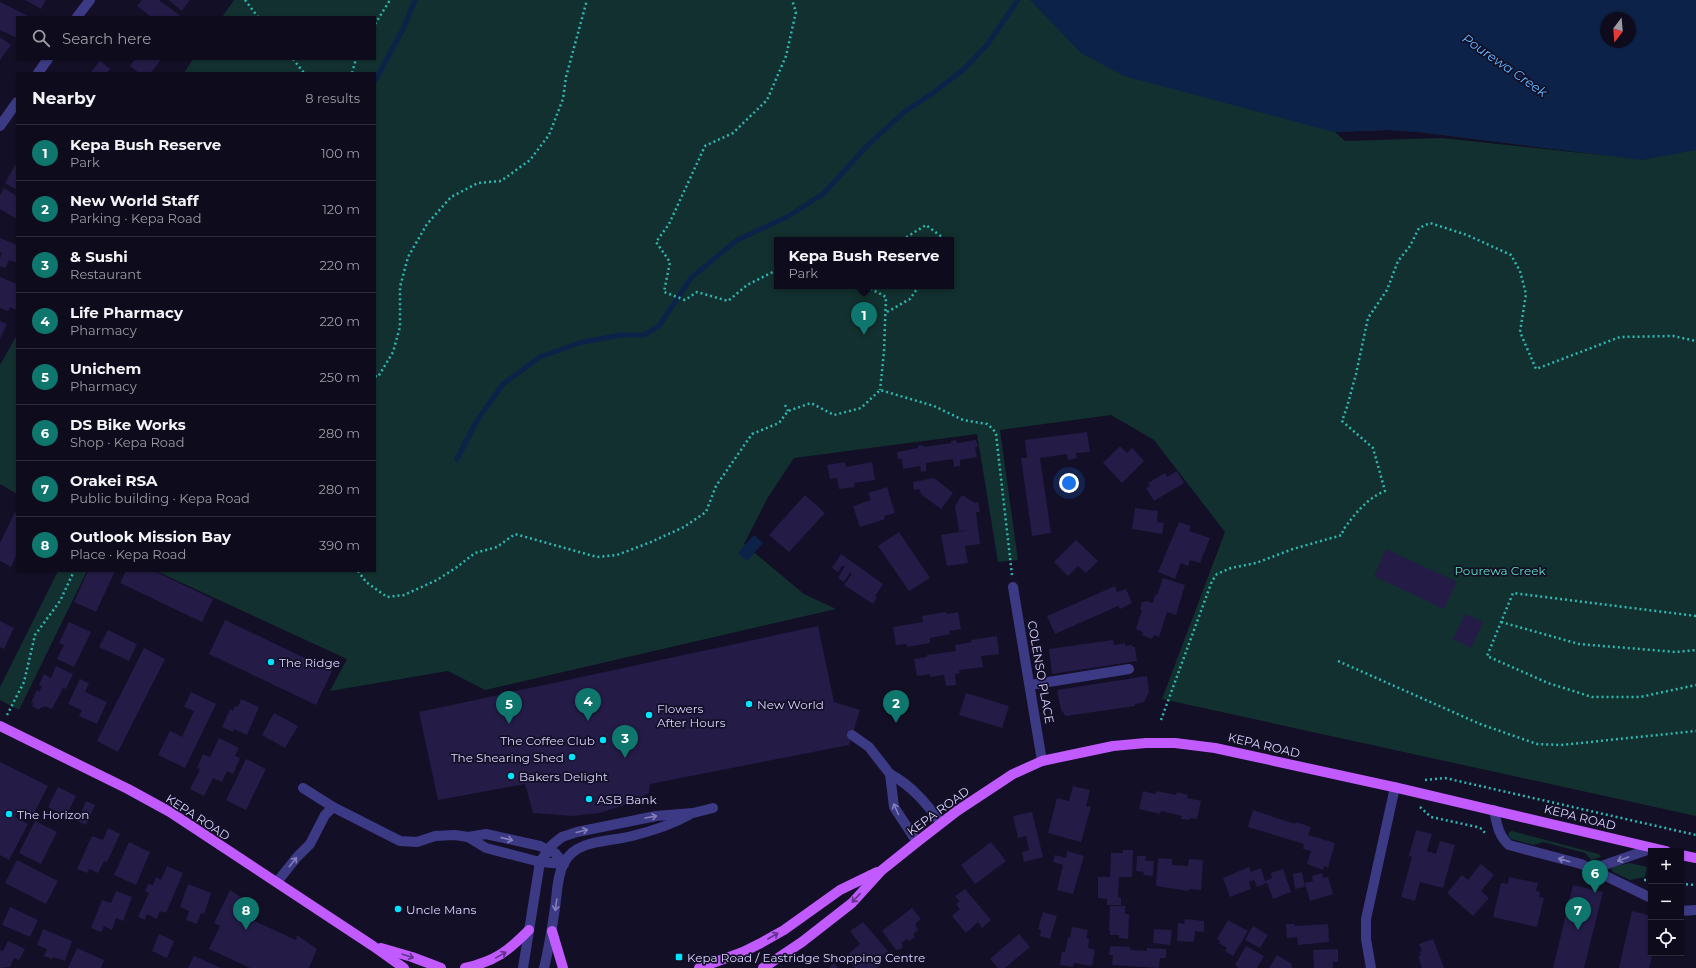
<!DOCTYPE html>
<html lang="en">
<head>
<meta charset="utf-8">
<style>
  body { margin:0; font-family:Montserrat,sans-serif; background:#171425; color:#f1f3f6 }
  .controls { position:absolute; right:12px; bottom:12px; display:grid; overflow:hidden; border-radius:0px; box-shadow:0 1px 3px #0004 }
  .controls button { width:36px; height:36px; display:grid; place-items:center; padding:0; border:0; border-bottom:1px solid #2e2b3b; background:#0e0b1c; color:#f1f3f6; font:20px sans-serif }
  .compass { position:absolute; left:1600px; top:12px; width:36px; height:36px; border-radius:50%; background:#0e0b1c; box-shadow:0 1px 3px #0004; rotate:196deg }
  .you { position:absolute; left:1069px; top:483px; width:14px; height:14px; margin:-10px; border:3px solid #fff; border-radius:50%; background:#1a73e8; box-shadow:0 0 0 6px #1a73e833 }
  .badge { display:grid; place-items:center; width:26px; height:26px; border-radius:50%; background:#0f766e; color:#fff; font-size:13px; font-weight:700 }
  .pin { position:absolute; translate:-50% -33px; filter:drop-shadow(0 1px 2px #0008) }
  .pin::after { content:''; position:absolute; top:21px; width:14px; height:12px; background:inherit; clip-path:polygon(0 0,100% 0,50% 100%) }
  .popup { position:absolute; left:774px; top:237px; width:180px; height:52px; box-sizing:border-box; display:grid; place-content:center; border-radius:0px; background:#0e0b1c; filter:drop-shadow(0 1px 3px #0005); font-size:13px; white-space:nowrap; color:#9b9ba3 }
  .popup b { font-size:15px; color:#f1f3f6 }
  .popup::after { content:''; position:absolute; left:50%; top:100%; margin-left:-8px; border:8px solid transparent; border-top-color:#0e0b1c }
  .list { margin:0; padding:0; list-style:none }
  h2 { display:flex; justify-content:space-between; align-items:center; height:52px; margin:0; padding:0 16px; font-size:17px }
  h2 small { font-size:13px; font-weight:400; color:#9b9ba3 }
  .list li { display:grid; grid-template-columns:26px 1fr auto; gap:12px; align-items:center; box-sizing:border-box; height:56px; padding:0 16px; border-top:1px solid #2e2b3b }
  .list b { display:block; font-size:15px; white-space:nowrap }
  .list p { margin:0; font-size:13px; white-space:nowrap; color:#9b9ba3 }
  .list em { font-size:13px; font-style:normal; color:#9b9ba3 }
  .icon { flex:none; width:22px; height:22px; fill:none; stroke:currentColor; stroke-width:2; stroke-linecap:round; stroke-linejoin:round }
  .map { position:relative; flex:none; width:1696px; height:968px; overflow:hidden }
  .search { position:absolute; background:#0e0b1c; box-shadow:0 1px 3px #0004; left:16px; top:16px; width:360px; height:44px; display:flex; align-items:center; gap:10px; box-sizing:border-box; padding:0 14px; border-radius:0px; color:#9b9ba3; font-size:15px }
  .panel { position:absolute; background:#0e0b1c; box-shadow:0 1px 3px #0004; left:16px; top:72px; width:360px; height:500px; border-radius:0px }
  .map>svg:first-child { display:block }
</style>
</head>
<body>
<div class="map">
<svg width="1696" height="968" viewBox="0 0 1696 968">
  <rect width="100%" height="100%" fill="#130f26"/>
  <g fill="#12302f" fill-rule="evenodd">
    <path d="M234,0h1462v816l-534,-117 63,-167 -71,-92 -43,-25 -111,15 18,130 -20,2 -21,-128 -183,24 -27,41 -23,45 60,50 32,15 -351,81 -37,-19 -118,20 17,-32 -191,-88h219v-498h-191l9,-14h182v-42h-153zM1606,18h24v24h-24zM1388,130l31,2 190,24 -167,-18 -97,3 -10,-9zM777,240h174v46h-174z"/>
    <polygon points="17,335 17,494 0,484 0,365"/>
    <polygon points="58,571 87,571 19,710 0,700 0,687"/>
    <polygon points="1512,831 1599,854 1601,857 1591,860 1585,853 1543,842 1534,845 1511,839 1508,836 1509,832"/>
    <polygon points="1630,863 1647,867 1645,877 1630,880 1613,872 1611,868 1615,866"/>
  </g>
  <g fill="#0c2248" fill-rule="evenodd">
    <path d="M1030,0h666v150l-54,10 -223,-28 -31,-2 -54,2 -210,-56 -43,-23zM1606,18h24v24h-24z"/>
    <polygon points="754,535 763,543 747,561 738,553"/>
  </g>
  <g fill="none" stroke-linecap="round" stroke-linejoin="round">
    <g stroke="#0c2248" stroke-width="5">
      <polyline points="375,81 404,27 415,0"/>
      <polyline points="457,459 476,422 503,384 540,357 579,343 620,335 644,335 659,326 691,278 737,240 787,217 823,194 867,146 904,112 933,93 963,70 987,45 1018,0"/>
    </g>
  </g>
  <g fill="#241b47">
    <polygon points="25,0 46,0 41,9"/>
    <polygon points="142,0 159,0 182,17 151,17 137,6"/>
    <polygon points="168,0 190,0 182,11"/>
    <polygon points="0,2 28,16 17,17 17,38 0,30"/>
    <polygon points="0,37 11,45 0,60"/>
    <polygon points="135,59 161,59 151,73 139,73 130,66"/>
    <polygon points="100,61 110,69 107,73 90,73"/>
    <polygon points="15,165 17,166 17,190 5,183"/>
    <polygon points="4,188 17,196 17,219 0,209 0,195"/>
    <polygon points="0,238 17,245 17,263 9,260 5,268 0,266 0,257 2,253 0,252"/>
    <polygon points="0,277 17,284 17,310 10,307 8,311 0,308"/>
    <polygon points="0,321 7,324 0,339"/>
    <polygon points="1087,432 1090,452 1076,453 1077,458 1068,460 1067,454 1040,458 1051,533 1032,536 1021,458 1027,458 1025,440"/>
    <polygon points="956,440 957,443 976,440 978,447 975,447 977,457 960,460 960,466 954,467 953,459 926,463 926,471 921,472 920,466 903,469 902,459 898,459 897,452 918,448 918,446 923,445 924,447 951,443 951,441"/>
    <polygon points="1120,446 1127,453 1132,448 1144,461 1122,483 1103,463"/>
    <polygon points="845,462 846,467 872,462 875,480 854,483 855,487 839,489 837,478 830,479 827,465"/>
    <polygon points="1177,471 1184,483 1154,501 1146,488 1150,486 1148,483 1165,473 1167,477"/>
    <polygon points="934,478 953,493 941,509 921,494 919,489 914,490 913,482"/>
    <polygon points="887,487 895,513 884,516 885,519 860,527 853,506 871,500 868,493"/>
    <polygon points="805,495 825,513 789,552 769,535"/>
    <polygon points="962,495 975,503 978,502 980,512 976,512 980,544 965,546 968,563 947,566 941,535 969,530 959,531 955,506"/>
    <polygon points="1135,508 1158,511 1157,522 1164,523 1162,534 1132,529"/>
    <polygon points="15,512 17,513 17,554 11,567 0,561 0,543"/>
    <polygon points="1179,522 1191,526 1189,531 1210,538 1200,563 1190,560 1188,566 1181,563 1175,579 1158,572"/>
    <polygon points="899,532 930,578 909,591 878,546"/>
    <polygon points="1076,540 1098,561 1086,573 1078,566 1068,576 1054,562"/>
    <polygon points="1386,549 1457,582 1444,609 1374,576"/>
    <polygon points="841,554 883,584 875,596 877,597 873,604 844,585 852,574 850,573 844,582 838,578 845,566 842,566 838,572 832,568"/>
    <polygon points="88,571 115,571 96,612 74,602"/>
    <polygon points="126,571 154,571 213,599 202,622 120,583"/>
    <polygon points="1163,578 1185,585 1176,615 1167,612 1159,637 1154,635 1152,639 1142,635 1143,632 1136,629 1142,610 1140,609 1142,602 1145,602 1146,601 1153,603 1155,595 1157,595"/>
    <polygon points="1115,586 1117,592 1126,589 1132,603 1120,609 1118,606 1055,634 1047,616"/>
    <polygon points="946,612 947,614 958,612 961,629 949,631 950,634 930,638 930,643 907,647 907,644 896,645 893,627 923,622 922,616"/>
    <polygon points="1465,614 1483,622 1471,648 1453,639"/>
    <polygon points="225,620 332,671 316,705 209,654"/>
    <polygon points="0,621 14,628 4,649 0,647"/>
    <polygon points="69,622 91,632 74,667 57,659 64,645 59,643"/>
    <polygon points="818,626 834,702 860,710 849,745 650,784 649,793 624,805 600,813 572,816 533,813 525,784 438,800 419,712"/>
    <polygon points="108,630 137,644 129,661 99,647"/>
    <polygon points="997,636 999,654 981,656 983,667 959,670 960,673 955,674 956,685 946,686 944,675 930,677 930,674 917,676 914,659 927,657 927,655 956,651 955,645 972,642 971,640"/>
    <polygon points="1113,640 1114,645 1125,643 1125,646 1132,645 1132,647 1135,647 1137,661 1052,674 1049,649"/>
    <polygon points="144,648 165,659 118,752 97,741"/>
    <polygon points="56,666 73,674 66,689 63,688 52,709 44,706 43,708 41,707 39,710 32,706 34,703 31,702 37,690 39,692 42,686 39,685 44,674 51,678"/>
    <polygon points="1147,676 1149,692 1144,702 1135,704 1135,706 1066,716 1061,710 1057,690"/>
    <polygon points="80,679 89,683 85,692 107,702 97,724 79,716 82,710 68,704"/>
    <polygon points="191,692 216,704 185,768 158,755 170,731 182,737 194,711 184,707"/>
    <polygon points="966,693 1009,706 1002,728 959,715"/>
    <polygon points="241,699 259,707 247,735 234,729 233,732 222,727 230,709 233,711 235,706 238,707"/>
    <polygon points="274,713 298,726 285,748 262,735"/>
    <polygon points="219,738 239,748 235,756 240,758 233,774 227,771 222,782 213,778 204,796 190,789 200,769 197,768 203,754 210,757"/>
    <polygon points="246,759 266,769 246,810 226,800"/>
    <polygon points="0,762 48,786 32,817 19,810 15,817 28,824 9,860 0,855"/>
    <polygon points="1073,786 1090,790 1086,806 1091,807 1081,842 1048,833 1057,798 1069,801"/>
    <polygon points="58,787 76,796 66,816 48,807"/>
    <polygon points="1143,791 1155,794 1156,791 1176,795 1177,792 1188,795 1187,798 1201,801 1197,819 1190,818 1189,820 1181,819 1182,816 1161,811 1160,814 1139,809"/>
    <polygon points="86,801 95,805 86,825 77,821"/>
    <polygon points="1253,810 1295,824 1296,822 1311,827 1308,835 1335,843 1328,868 1324,866 1323,870 1307,864 1311,851 1303,849 1304,844 1248,827"/>
    <polygon points="1032,812 1043,857 1024,862 1022,852 1029,850 1026,836 1018,838 1013,816"/>
    <polygon points="35,821 57,832 41,864 19,853"/>
    <polygon points="108,828 120,834 107,862 104,861 98,873 89,869 87,873 77,869 92,836 103,840"/>
    <polygon points="1416,830 1432,834 1427,851 1436,854 1440,841 1455,845 1443,888 1420,882 1415,901 1401,897 1412,857 1409,856"/>
    <polygon points="129,842 150,852 136,885 114,875"/>
    <polygon points="991,842 1006,861 975,884 961,865"/>
    <polygon points="1123,850 1133,850 1132,877 1119,877 1118,897 1121,898 1121,905 1107,905 1107,899 1098,898 1098,877 1110,877 1111,853 1123,853"/>
    <polygon points="1067,851 1084,856 1073,894 1057,890 1063,865 1053,862 1055,855 1066,858"/>
    <polygon points="1137,856 1146,856 1145,861 1154,861 1153,876 1143,875 1144,872 1136,871"/>
    <polygon points="1158,858 1172,859 1172,865 1188,866 1189,859 1203,860 1201,890 1189,889 1189,891 1156,886"/>
    <polygon points="17,860 58,881 46,904 5,883"/>
    <polygon points="1481,864 1494,875 1481,891 1489,898 1473,916 1447,893 1462,875 1468,880"/>
    <polygon points="167,866 183,873 166,913 160,911 157,919 147,914 145,920 138,917 149,893 145,891 148,884 153,885 156,877 161,880"/>
    <polygon points="1249,867 1251,872 1261,868 1265,881 1272,878 1271,873 1283,869 1291,892 1273,899 1267,883 1257,887 1254,880 1249,882 1251,889 1230,897 1223,878"/>
    <polygon points="1302,872 1305,887 1295,889 1293,874"/>
    <polygon points="1322,873 1323,878 1328,877 1333,894 1310,901 1305,883 1313,881 1312,876"/>
    <polygon points="1509,877 1538,883 1536,891 1540,892 1539,897 1544,898 1537,927 1493,917 1501,883 1508,884"/>
    <polygon points="188,884 211,893 204,914 201,913 197,924 186,920 189,911 180,907"/>
    <polygon points="1573,885 1603,892 1584,968 1553,968"/>
    <polygon points="965,889 991,920 982,928 978,922 966,933 952,916 960,909 956,904 960,901 955,896"/>
    <polygon points="230,890 252,905 246,917 296,940 297,935 317,949 309,968 250,968 209,949 220,926 214,923"/>
    <polygon points="116,891 132,897 123,921 116,918 112,930 104,926 101,932 91,928 102,900 111,903"/>
    <polygon points="1110,906 1125,906 1125,914 1129,914 1128,939 1119,938 1119,935 1110,935 1110,931 1109,931"/>
    <polygon points="10,907 38,920 30,937 2,925"/>
    <polygon points="912,908 921,919 915,924 918,930 913,934 915,937 909,941 907,939 901,943 903,945 901,949 896,950 882,931"/>
    <polygon points="1632,911 1651,916 1651,953 1653,953 1649,968 1619,968"/>
    <polygon points="1043,912 1057,916 1050,939 1040,936 1041,930 1038,929"/>
    <polygon points="1185,919 1204,921 1204,932 1195,931 1194,942 1177,941 1178,923 1184,924"/>
    <polygon points="1228,920 1248,931 1233,956 1225,951 1227,948 1219,943 1220,941 1217,939"/>
    <polygon points="863,922 888,951 878,960 882,964 877,968 855,968 845,957 860,944 850,931"/>
    <polygon points="1286,924 1295,924 1295,926 1328,924 1329,942 1298,945 1297,937 1287,938"/>
    <polygon points="1253,926 1268,935 1260,948 1245,940"/>
    <polygon points="1072,927 1088,930 1086,938 1089,939 1088,948 1095,950 1092,966 1074,963 1073,967 1060,965 1062,952 1065,952 1068,937 1070,938"/>
    <polygon points="43,929 72,941 65,961 53,957 52,959 44,956 47,949 37,945"/>
    <polygon points="1154,929 1172,930 1170,945 1153,943"/>
    <polygon points="159,934 174,941 167,958 152,951"/>
    <polygon points="1019,934 1030,947 1005,968 998,968 990,959"/>
    <polygon points="1433,939 1444,968 1422,968 1418,956 1421,955 1419,952 1422,951 1419,944"/>
    <polygon points="8,941 25,949 19,960 14,958 10,967 0,968 0,950 3,951"/>
    <polygon points="1110,946 1130,947 1130,950 1147,951 1147,948 1166,949 1166,958 1160,958 1159,968 1112,965 1113,955 1109,955"/>
    <polygon points="1246,946 1264,956 1257,968 1237,968 1238,967 1235,965"/>
    <polygon points="77,948 104,960 101,968 68,968"/>
    <polygon points="1338,949 1338,962 1333,962 1333,968 1314,968 1313,950"/>
    <polygon points="1277,955 1292,964 1291,967 1293,968 1269,968"/>
    <polygon points="194,956 221,968 188,968"/>
    <polygon points="834,963 838,968 829,968"/>
  </g>
  <g fill="none" stroke-linecap="round" stroke-linejoin="round">
    <g stroke="#2fb8b0" stroke-width="2.5" stroke-dasharray="2 3" stroke-linecap="butt">
      <polyline points="245,0 258,17"/>
      <polyline points="375,24 390,0"/>
      <polyline points="293,59 304,73"/>
      <polyline points="352,73 356,59"/>
      <polyline points="902,240 926,225 942,237 941,240"/>
      <polyline points="777,270 747,285 728,301 697,292 685,300 664,292 670,262 656,242 669,224 705,146 733,133 767,100 786,56 796,12 792,0"/>
      <polyline points="866,286 886,297 884,352 880,390"/>
      <polyline points="887,312 910,299 919,286"/>
      <polyline points="375,376 378,377 393,352 400,327 400,287 408,257 427,224 451,197 478,183 501,181 530,160 549,135 563,99 566,77 587,0"/>
      <polyline points="785,405 788,411"/>
      <polyline points="358,571 366,582 387,597 404,595 437,580 457,567 475,553 497,547 515,534 597,557 617,555 651,542 684,527 706,512 716,486 752,434 779,423 788,411 811,403 834,415 861,408 880,390 934,406 963,420 987,424 993,429 996,434 1012,575"/>
      <polyline points="1696,616 1513,593 1487,656 1548,683 1592,697 1640,697 1696,685"/>
      <polyline points="1501,622 1579,644 1676,652 1696,650"/>
      <polyline points="1338,661 1480,724 1537,744 1561,745 1696,731"/>
      <polyline points="7,715 24,682 35,635 60,601 74,571"/>
      <path d="M1161,720l51,-139 5,-7 14,-6 25,-5 37,-14 49,-14 1,-5c12,-16 23,-31 42,-39l-12,-43 -31,-27 5,-14 9,-33 12,-56 19,-28 11,-29 12,-15 9,-18 11,-5 37,12 44,20 9,16 6,23 -6,38 16,37 84,-32 53,-1 23,5"/>
      <polyline points="1425,780 1445,778 1696,835"/>
      <polyline points="1420,807 1431,817 1477,827 1482,829 1485,833"/>
      <polyline points="1644,880 1651,880"/>
      <polyline points="1681,884 1696,885"/>
    </g>
    <g stroke="#3d3a85" stroke-width="10">
      <polyline points="77,17 90,0"/>
      <polyline points="38,73 48,59"/>
      <polyline points="0,126 17,102"/>
      <polyline points="1013,587 1042,761"/>
      <polyline points="1030,685 1129,669"/>
      <polyline points="852,735 869,747 890,774"/>
      <polyline points="303,788 333,807 400,841 417,842 435,836 455,835 468,837 486,848 540,862 564,864"/>
      <path d="M1494,810c3,14 4,25 15,35l72,19 70,34"/>
      <polyline points="468,837 486,834 540,846 555,853 564,864"/>
      <path d="M917,842l-23,-35 -4,-33c22,12 36,29 51,49"/>
      <polyline points="1593,869 1653,848"/>
      <polyline points="277,882 297,857 310,844 325,815 333,807"/>
      <polyline points="1681,911 1695,910"/>
      <polyline points="523,968 540,862 552,845 562,837 577,832 656,816 693,813 713,808"/>
      <path d="M544,968c5,-20 8,-40 11,-60 2,-14 2,-32 9,-45 12,-24 46,-21 68,-27 20,-5 39,-11 57,-21"/>
      <polyline points="1371,968 1366,939 1366,919 1395,787"/>
    </g>
    <g stroke="#c25bff" stroke-width="10">
      <polyline points="0,726 128,789 170,812 373,946 404,968"/>
      <polyline points="1681,855 1696,858"/>
      <polyline points="552,931 563,968"/>
      <polyline points="381,948 412,957 441,968"/>
      <path d="M465,968c31,-7 43,-17 64,-38"/>
      <polyline points="699,968 743,952 761,943 784,930 840,890 877,872"/>
      <polyline points="763,968 802,942 852,903 882,870 917,842 957,811 1013,774 1042,761 1113,746 1146,743 1175,743 1215,748 1398,788 1666,851"/>
    </g>
  </g>
  <defs><path id="oneway-shaft" d="M-6 0H5M1.5-3L5.5 0L1.5 3" fill="none" stroke-width="1.6" stroke-linecap="round" stroke-linejoin="round"/></defs>
  <g stroke="#837fbc">
    <use href="#oneway-shaft" transform="translate(896 809) rotate(-114)"/>
    <use href="#oneway-shaft" transform="translate(651 817) rotate(-10)"/>
    <use href="#oneway-shaft" transform="translate(582 831) rotate(-14)"/>
    <use href="#oneway-shaft" transform="translate(507 839) rotate(13)"/>
    <use href="#oneway-shaft" transform="translate(1623 859) rotate(160)"/>
    <use href="#oneway-shaft" transform="translate(1564 860) rotate(-164)"/>
    <use href="#oneway-shaft" transform="translate(293 862) rotate(-52)"/>
    <use href="#oneway-shaft" transform="translate(556 905) rotate(98)"/>
  </g>
  <g stroke="#623188">
    <use href="#oneway-shaft" transform="translate(856 898) rotate(133)"/>
    <use href="#oneway-shaft" transform="translate(773 936) rotate(-30)"/>
    <use href="#oneway-shaft" transform="translate(501 955) rotate(-29)"/>
    <use href="#oneway-shaft" transform="translate(408 956) rotate(18)"/>
  </g>
  <g fill="#00e5ff" stroke="#130f26" stroke-width="1.5">
    <circle cx="271" cy="662" r="4"/>
    <circle cx="749" cy="704" r="4"/>
    <circle cx="649" cy="715" r="4"/>
    <circle cx="603" cy="740" r="4"/>
    <circle cx="572" cy="757" r="4"/>
    <circle cx="511" cy="776" r="4"/>
    <circle cx="589" cy="799" r="4"/>
    <circle cx="9" cy="814" r="4"/>
    <circle cx="398" cy="909" r="4"/>
    <rect x="675" y="953" width="8" height="8" rx="2"/>
  </g>
  <g text-anchor="middle" dominant-baseline="central" stroke-width="3.5" stroke-linejoin="round" paint-order="stroke">
    <g font-size="12" fill="#5fe0c0" stroke="#130f26">
      <text x="1500" y="570">Pourewa Creek</text>
    </g>
    <g font-size="12" fill="#d9d4ff" stroke="#130f26" text-anchor="start">
      <text x="279" y="662">The Ridge</text>
      <text x="757" y="704">New World</text>
      <text x="657" y="708">Flowers<tspan x="657" dy="14">After Hours</tspan></text>
      <text x="595" y="740" text-anchor="end">The Coffee Club</text>
      <text x="564" y="757" text-anchor="end">The Shearing Shed</text>
      <text x="519" y="776">Bakers Delight</text>
      <text x="597" y="799">ASB Bank</text>
      <text x="17" y="814">The Horizon</text>
      <text x="406" y="909">Uncle Mans</text>
      <text x="687" y="957">Kepa Road / Eastridge Shopping Centre</text>
    </g>
    <g font-size="12" fill="#d9d4ff" stroke="#130f26">
      <text transform="translate(1041 672) rotate(80)">COLENSO PLACE</text>
      <text transform="translate(1264 745) rotate(13)">KEPA ROAD</text>
      <text transform="translate(938 811) rotate(-36)">KEPA ROAD</text>
      <text transform="translate(198 817) rotate(33)">KEPA ROAD</text>
      <text transform="translate(1580 817) rotate(14)">KEPA ROAD</text>
    </g>
    <g font-size="13" font-style="italic" fill="#62b6ff" stroke="#130f26">
      <text transform="translate(1505 65) rotate(35)">Pourewa Creek</text>
    </g>
  </g>
</svg>
<div class="controls">
<button>+</button>
<button>−</button>
<button><svg class="icon" aria-label="locate" viewBox="0 0 24 24"><circle cx="12" cy="12" r="6"/><path d="M12 2v4M12 18v4M2 12h4M18 12h4"/></svg></button>
</div>
<svg class="compass" viewBox="-18 -18 36 36"><path d="M0-13l5 13h-10z" fill="#e53935"/><path d="M0 13l5-13h-10z" fill="#9b9ba3"/></svg>
<div class="you"></div>
<div class="pin badge" style="left:864px;top:335px">1</div>
<div class="popup"><b>Kepa Bush Reserve</b>Park</div>
<div class="pin badge" style="left:896px;top:723px">2</div>
<div class="pin badge" style="left:625px;top:758px">3</div>
<div class="pin badge" style="left:588px;top:721px">4</div>
<div class="pin badge" style="left:509px;top:724px">5</div>
<div class="pin badge" style="left:1595px;top:893px">6</div>
<div class="pin badge" style="left:1578px;top:930px">7</div>
<div class="pin badge" style="left:246px;top:930px">8</div>
<div class="search"><svg class="icon" aria-label="search" viewBox="0 0 24 24"><circle cx="10" cy="10" r="6"/><path d="M15 15l6 6"/></svg>Search here</div>
<section class="panel">
<h2>Nearby<small>8 results</small></h2>
<ul class="list">
<li><span class="badge">1</span><div><b>Kepa Bush Reserve</b><p>Park</p></div><em>100 m</em></li>
<li><span class="badge">2</span><div><b>New World Staff</b><p>Parking · Kepa Road</p></div><em>120 m</em></li>
<li><span class="badge">3</span><div><b>&amp; Sushi</b><p>Restaurant</p></div><em>220 m</em></li>
<li><span class="badge">4</span><div><b>Life Pharmacy</b><p>Pharmacy</p></div><em>220 m</em></li>
<li><span class="badge">5</span><div><b>Unichem</b><p>Pharmacy</p></div><em>250 m</em></li>
<li><span class="badge">6</span><div><b>DS Bike Works</b><p>Shop · Kepa Road</p></div><em>280 m</em></li>
<li><span class="badge">7</span><div><b>Orakei RSA</b><p>Public building · Kepa Road</p></div><em>280 m</em></li>
<li><span class="badge">8</span><div><b>Outlook Mission Bay</b><p>Place · Kepa Road</p></div><em>390 m</em></li>
</ul>
</section>
</div>
</body>
</html>
